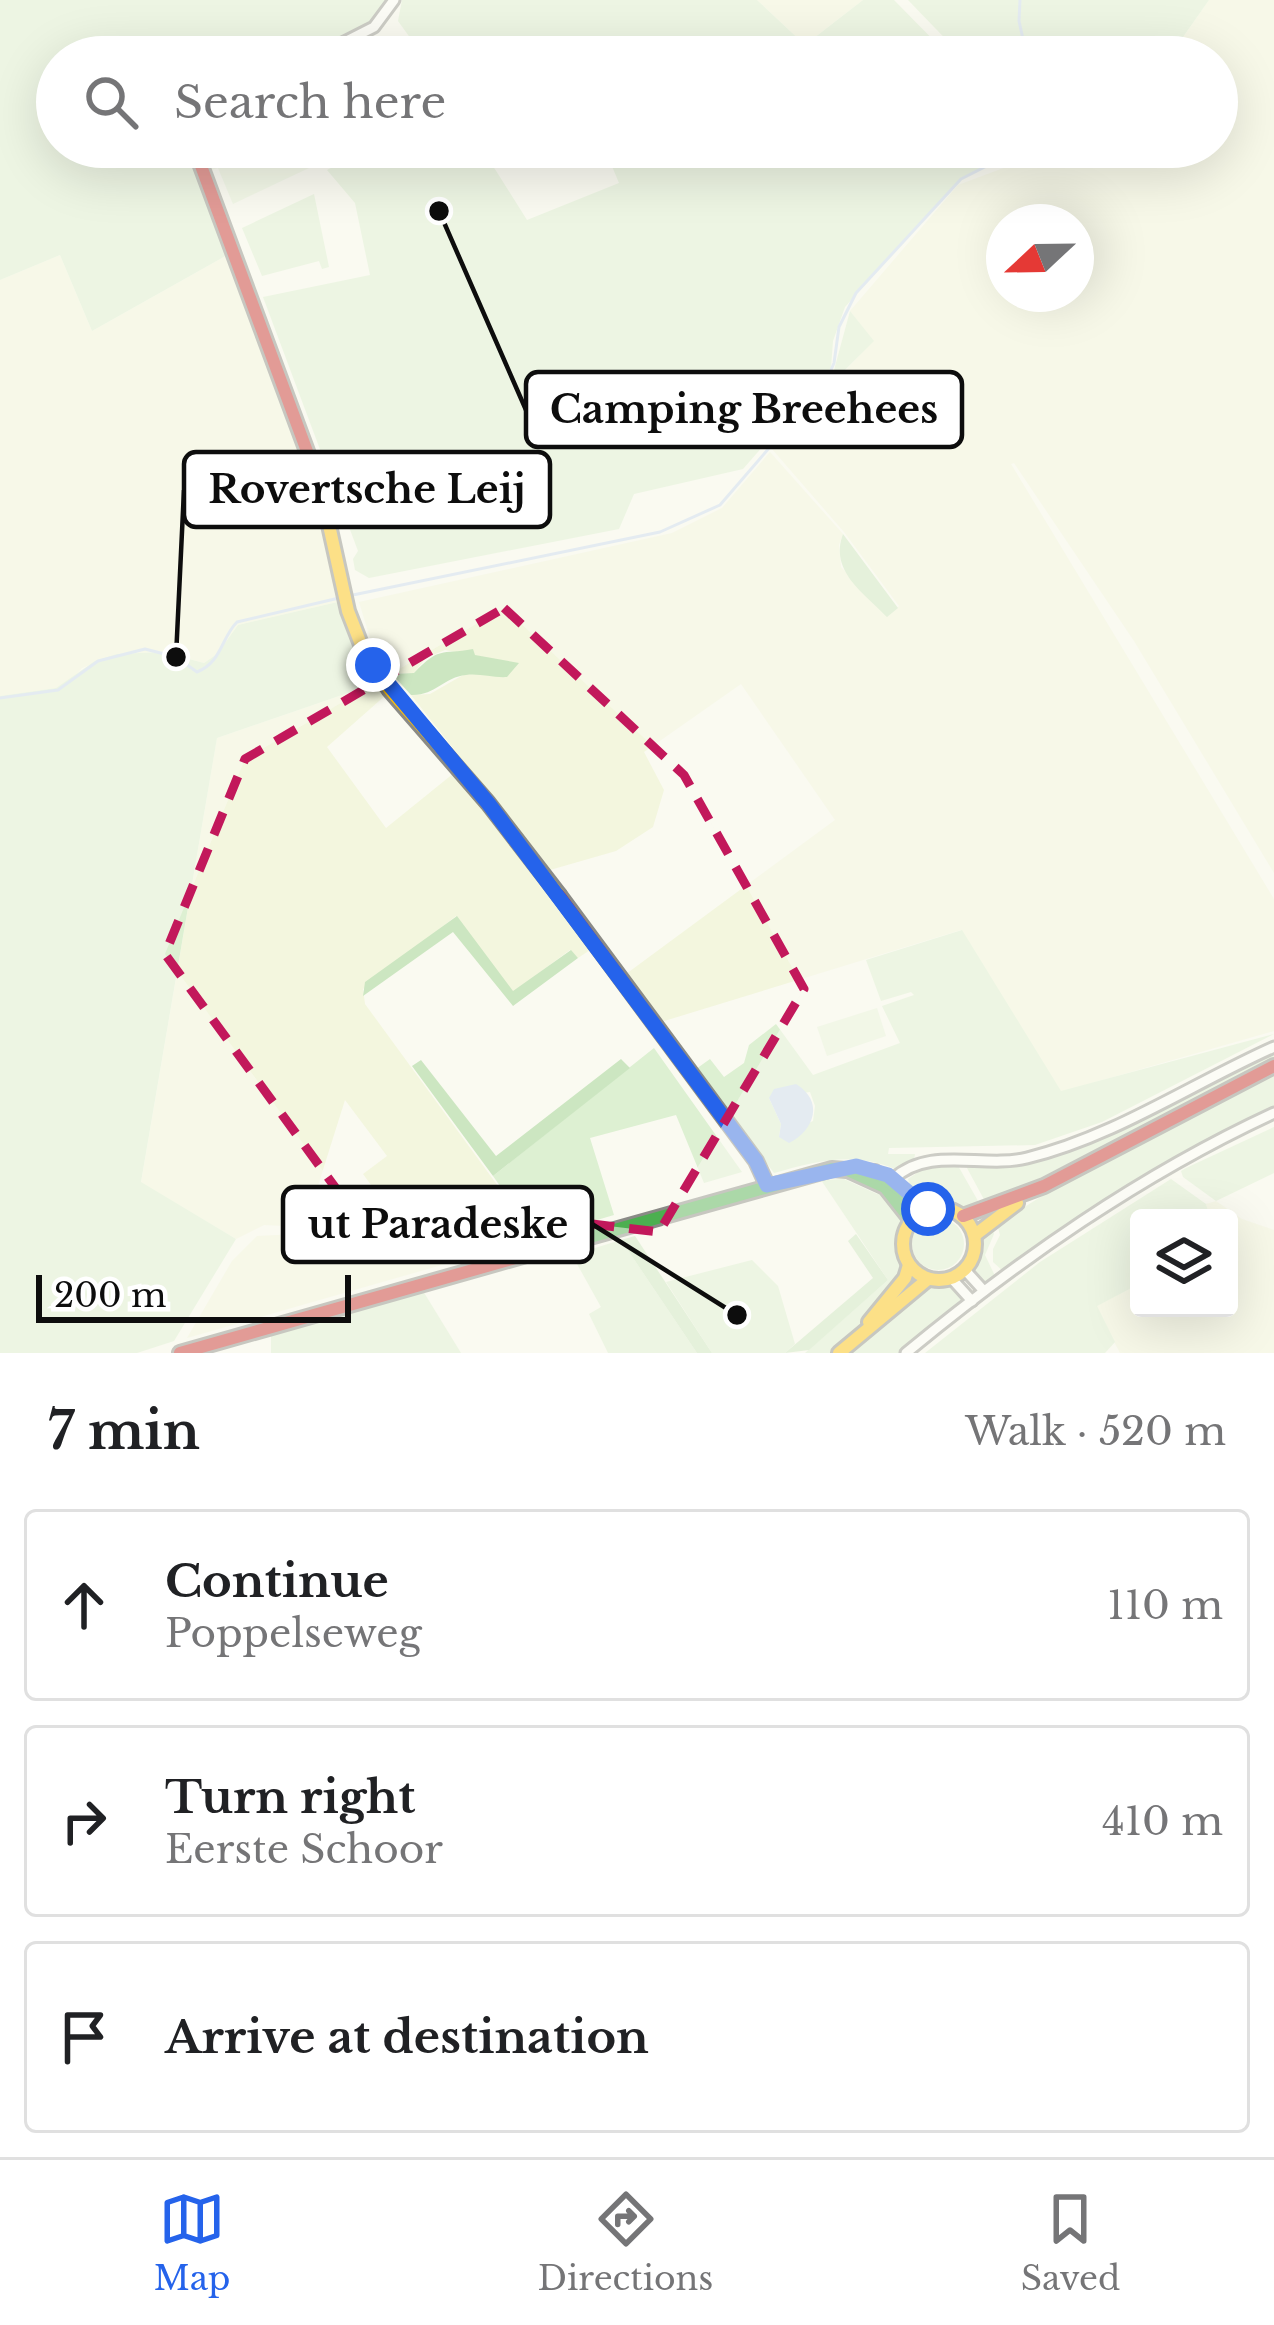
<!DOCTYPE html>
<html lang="en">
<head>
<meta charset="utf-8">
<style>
  body { margin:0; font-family:"Libre Baskerville",serif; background:#f2f2f2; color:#202124 }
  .controls { position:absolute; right:36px; bottom:36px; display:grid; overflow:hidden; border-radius:12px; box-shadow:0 12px 48px #0002 }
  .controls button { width:108px; height:108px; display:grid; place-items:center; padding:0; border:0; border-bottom:3px solid #e0e0e0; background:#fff; color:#202124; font:60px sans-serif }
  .compass { position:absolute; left:986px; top:204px; width:108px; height:108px; border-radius:50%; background:#fff; box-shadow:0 12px 48px #0002; rotate:248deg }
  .scale { position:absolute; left:36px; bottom:30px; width:315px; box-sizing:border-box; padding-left:12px; border:6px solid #0d0d0d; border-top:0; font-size:33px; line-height:42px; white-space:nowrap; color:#0d0d0d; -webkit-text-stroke:9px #fff; paint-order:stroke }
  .stop { position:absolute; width:36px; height:36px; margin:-27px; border:9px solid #2563eb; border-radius:50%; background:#fff }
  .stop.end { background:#2563eb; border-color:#fff; box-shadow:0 3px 12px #0008 }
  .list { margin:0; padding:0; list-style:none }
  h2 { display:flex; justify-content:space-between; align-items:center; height:156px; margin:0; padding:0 48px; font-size:51px }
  h2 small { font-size:39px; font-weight:400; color:#757577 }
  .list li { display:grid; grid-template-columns:78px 1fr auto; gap:36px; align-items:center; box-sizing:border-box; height:192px; margin:0 24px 24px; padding:0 24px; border:3px solid #e0e0e0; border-radius:12px }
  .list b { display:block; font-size:45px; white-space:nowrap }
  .list p { margin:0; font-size:39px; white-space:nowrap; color:#757577 }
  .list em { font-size:39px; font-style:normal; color:#757577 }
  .icon { flex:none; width:66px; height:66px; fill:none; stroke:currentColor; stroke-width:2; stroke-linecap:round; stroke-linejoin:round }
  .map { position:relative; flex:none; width:1274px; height:1353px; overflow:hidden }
  .search { position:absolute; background:#fff; box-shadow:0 12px 48px #0002; left:36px; right:36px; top:36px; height:132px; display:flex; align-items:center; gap:30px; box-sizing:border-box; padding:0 42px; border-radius:66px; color:#757577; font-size:45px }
  .sheet { height:804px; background:#fff }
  nav { display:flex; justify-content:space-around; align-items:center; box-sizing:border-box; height:168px; border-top:3px solid #e0e0e0; background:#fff; font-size:33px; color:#757577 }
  nav a { display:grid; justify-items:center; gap:6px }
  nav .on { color:#2563eb }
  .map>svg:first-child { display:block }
</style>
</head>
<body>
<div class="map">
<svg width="1274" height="1353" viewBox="0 0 1274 1353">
  <rect width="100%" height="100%" fill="#fafaf1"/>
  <g fill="#f3f6de" fill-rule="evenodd">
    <polygon points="757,0 863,0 805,45"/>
    <path d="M1209,0h65v873l-140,-232 -120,-178 -3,1 263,435v132l-213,61 -100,-162 -300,92 -35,-48 209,-154 -94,-136 -97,68 20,38 -11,37 -37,24 -66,19 -139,-175 19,-1 33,-19 47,-13 -65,-12 -19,8 -12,15 -22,1 -21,-33 -12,-39 313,-69 50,-25 48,-56 73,82 -4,11 2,22 47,49 11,-10 -55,-74 -72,-83 101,-108 -23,-30 108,-126 51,-19 20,-19h188v-90h-48zM1004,222h72v72h-72z"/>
    <polygon points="229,254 323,514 342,601 238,625 217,654 204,663 162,652 117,654 82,668 70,681 56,688 0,696 0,280 60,255 92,331"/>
    <polygon points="380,682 387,694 327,747 386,828 454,773 491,813 593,948 578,958 570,950 513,992 456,916 363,989 365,1004 536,1238 187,1338 232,1261 257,1236 318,1233 324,1249 395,1229 382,1200 363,1174 387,1156 345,1100 305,1227 264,1225 236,1239 141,1183 217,738"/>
    <polygon points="1216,1201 1242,1219 1274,1230 1274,1353 1120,1353 1096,1306 1139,1284 1139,1308 1229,1308 1229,1218 1210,1218 1206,1204"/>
  </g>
  <g fill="#ddf0d2" fill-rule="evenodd">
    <polygon points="0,0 388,0 371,26 301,57 57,57 57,147 185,147 229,254 92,331 60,255 0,280"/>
    <polygon points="402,0 757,0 805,45 863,0 894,0 950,57 424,57 398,21"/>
    <polygon points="908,0 1209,0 1169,57 963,57"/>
    <polygon points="371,147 481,147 527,220 619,183 604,147 1023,147 961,178 845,307 833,341 831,368 743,469 634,494 619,529 369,578 355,570 353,559 358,551 263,297 370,275 355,203 327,170"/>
    <polygon points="314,194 329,267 322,269 319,261 262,276 242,228"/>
    <polygon points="850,311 874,341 830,385"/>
    <polygon points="342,601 380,682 217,738 141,1182 236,1239 174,1341 137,1353 0,1353 0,696 56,688 95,661 117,654 162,652 204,663 217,654 238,625"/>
    <path d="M962,930l99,161 213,-57 -172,88 -67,23 -146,3 -1,6h27l-1,6 -19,9c-42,-18 -79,-8 -121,4l-78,-104 14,-10 14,18 20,-14 5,-18 27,-21 37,51 87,-32 -18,-37 32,-11 -3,-3 -30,9 -15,-41zM810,1092l5,14 -2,15 -34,16 2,-13 -12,-26z"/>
    <polygon points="654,1048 742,1172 704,1183 676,1115 590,1138 614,1215 536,1238 493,1176"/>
    <polygon points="1274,1051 1274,1059 987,1205 967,1168 971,1164 1026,1162"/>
    <polygon points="1274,1072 1274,1109 1138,1181 1004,1272 993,1262 993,1249 1000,1235 997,1224 1071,1178"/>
    <polygon points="1274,1127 1274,1173 1216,1201 1183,1177 1181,1171 1186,1168"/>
    <path d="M930,1164h27l25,44c-24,6 -67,-3 -74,-29z"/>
    <path d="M844,1179l33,15 7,-3 18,24c0,13 -6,25 -3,39 2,10 6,8 3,18 -5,26 -52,64 -71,81h-26l83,-73 -67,-100z"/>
    <polygon points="1171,1179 1206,1204 1210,1218 1139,1218 1139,1284 1097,1306 1115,1342 1105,1353 925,1353 1040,1262"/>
    <circle cx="938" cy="1244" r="26"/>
    <path d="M992,1227l2,7 -9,21 10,21 -8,6 -9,-4c-8,-19 -1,-38 14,-51z"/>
    <polygon points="621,1240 697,1353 608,1353 589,1314 601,1307 572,1255"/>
    <polygon points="752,1260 778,1286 795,1344 785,1353 712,1353 666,1282"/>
    <polygon points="926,1285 951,1285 964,1296 963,1301 900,1353 849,1353"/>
    <polygon points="423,1291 461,1353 271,1353 271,1335"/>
  </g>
  <g fill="#cce6c1">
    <path d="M843,534l55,74 -11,9c-23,-24 -58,-46 -44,-83z"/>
    <path d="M473,649l2,6 44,8 -12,14c-14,1 -28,-4 -41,-2 -22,2 -31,21 -55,20l-19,-21 22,-1c26,-27 26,-18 59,-24z"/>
    <polygon points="457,916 513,991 571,950 578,958 513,1006 453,932 363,996 365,982"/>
    <polygon points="621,1059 630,1068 493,1176 412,1066 421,1060 496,1156"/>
    <polygon points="856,1234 888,1280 809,1350 785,1353 873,1278 848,1241"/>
    <polygon points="635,1236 712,1353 697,1353 621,1240"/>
  </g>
  <g fill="#e8f3dc">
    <polygon points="202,147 298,147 311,167 233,204 218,168 211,170"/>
    <polygon points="877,1008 886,1036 827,1056 817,1027"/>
  </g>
  <path fill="#cadaf2" d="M796,1084c28,17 19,46 -7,59l-10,-6 2,-13 -12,-26 5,-9z"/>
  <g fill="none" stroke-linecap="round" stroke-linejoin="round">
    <g stroke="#cadaf2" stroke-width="3">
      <polyline points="1020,0 1019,21 1027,57"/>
      <polyline points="348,596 660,532 720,505 826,382 834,363 839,327 856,293 961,179 1024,147"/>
      <path d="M0,698l58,-8 40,-29 47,-12 31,8 21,15c25,-10 24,-34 40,-50l102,-24"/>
    </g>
    <defs>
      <g id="street">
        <polyline points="315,57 374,27 394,0"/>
        <path d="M893,1179c37,-34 89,-10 134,-21 87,-21 166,-75 247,-111"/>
        <polyline points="965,1270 984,1291"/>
        <polyline points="952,1279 972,1301"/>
        <path d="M906,1353c113,-93 234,-178 368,-240"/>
      </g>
      <g id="fast">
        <polyline points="850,1171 885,1187 911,1220"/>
        <polyline points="547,1249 832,1169 875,1172 927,1209"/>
      </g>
      <g id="slow">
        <polyline points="321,489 348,611 362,647 389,689 488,803 559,895"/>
        <circle cx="939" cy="1244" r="36"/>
        <polyline points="975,1235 1017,1203"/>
        <polyline points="869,1322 905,1278 909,1265"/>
        <polyline points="839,1353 928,1279"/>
      </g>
      <g id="jam">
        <polyline points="194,147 321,489"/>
        <polyline points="559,895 756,1161 767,1185"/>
        <polyline points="963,1216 1044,1186 1274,1066"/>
        <polyline points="180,1353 547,1249"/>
      </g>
    </defs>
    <use href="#street" stroke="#949490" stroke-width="15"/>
    <use href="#fast" stroke="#8a8a86" stroke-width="18"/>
    <use href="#slow" stroke="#8a8a86" stroke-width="18"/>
    <use href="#jam" stroke="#8a8a86" stroke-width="18"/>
    <use href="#street" stroke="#fefefd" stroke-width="9"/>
    <use href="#fast" stroke="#4caf50" stroke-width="12"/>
    <use href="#slow" stroke="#ffc107" stroke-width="12"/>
    <use href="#jam" stroke="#c62828" stroke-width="12"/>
  </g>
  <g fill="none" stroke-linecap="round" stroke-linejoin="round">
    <polyline stroke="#2563eb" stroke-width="15" points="373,665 488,803 756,1161 767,1185 856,1166 888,1175 928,1209"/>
  </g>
  <path d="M0 0H1274V1353H0ZM504,608l180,167 120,214 -145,243 -319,-38 -175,-240 80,-195z" fill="#fafaf1" fill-opacity=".55" fill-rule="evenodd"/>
  <path fill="none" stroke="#c2185b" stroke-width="9" stroke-dasharray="24 15" stroke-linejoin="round" d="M504,608l180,167 120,214 -145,243 -319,-38 -175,-240 80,-195z"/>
  <path fill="none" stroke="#0d0d0d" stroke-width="4.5" d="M439 211L526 410M176 657L184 490M737 1315L592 1224"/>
  <g fill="#0d0d0d" stroke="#fff" stroke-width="4.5">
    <circle cx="439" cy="211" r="12"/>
    <circle cx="176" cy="657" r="12"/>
    <circle cx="737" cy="1315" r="12"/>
  </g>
  <g fill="#fff" stroke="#0d0d0d" stroke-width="4.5">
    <rect x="526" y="372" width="436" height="75" rx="12"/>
    <rect x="184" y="452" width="366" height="75" rx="12"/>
    <rect x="283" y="1187" width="309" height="75" rx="12"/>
  </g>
  <g font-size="39" text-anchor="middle" font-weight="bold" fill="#0d0d0d">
    <text x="744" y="423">Camping Breehees</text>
    <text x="367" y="503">Rovertsche Leij</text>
    <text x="438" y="1238">ut Paradeske</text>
  </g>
</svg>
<div class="controls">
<button><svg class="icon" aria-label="layers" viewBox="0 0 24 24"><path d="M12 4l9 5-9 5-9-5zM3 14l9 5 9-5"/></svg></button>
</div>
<svg class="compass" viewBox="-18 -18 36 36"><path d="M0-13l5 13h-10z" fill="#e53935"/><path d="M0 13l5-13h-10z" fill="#757577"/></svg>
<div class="scale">200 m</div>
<div class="stop" style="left:928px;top:1209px"></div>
<div class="stop end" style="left:373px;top:665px"></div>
<div class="search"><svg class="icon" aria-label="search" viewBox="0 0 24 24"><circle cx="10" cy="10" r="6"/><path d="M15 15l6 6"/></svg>Search here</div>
</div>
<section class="sheet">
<h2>7 min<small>Walk · 520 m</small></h2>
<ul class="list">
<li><svg class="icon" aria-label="ahead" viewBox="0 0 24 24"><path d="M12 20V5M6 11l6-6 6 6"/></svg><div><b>Continue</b><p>Poppelseweg</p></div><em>110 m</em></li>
<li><svg class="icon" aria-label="right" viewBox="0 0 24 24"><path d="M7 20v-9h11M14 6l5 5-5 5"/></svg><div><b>Turn right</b><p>Eerste Schoor</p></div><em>410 m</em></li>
<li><svg class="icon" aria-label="arrive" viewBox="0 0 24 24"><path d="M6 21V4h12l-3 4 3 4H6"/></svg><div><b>Arrive at destination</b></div></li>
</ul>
</section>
<nav>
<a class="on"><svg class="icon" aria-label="map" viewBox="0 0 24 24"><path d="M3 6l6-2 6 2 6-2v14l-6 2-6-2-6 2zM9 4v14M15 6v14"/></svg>Map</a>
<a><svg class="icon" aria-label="directions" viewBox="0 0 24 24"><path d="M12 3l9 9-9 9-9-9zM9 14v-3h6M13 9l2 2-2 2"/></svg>Directions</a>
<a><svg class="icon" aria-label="saved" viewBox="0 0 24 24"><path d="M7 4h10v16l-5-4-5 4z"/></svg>Saved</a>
</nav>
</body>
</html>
